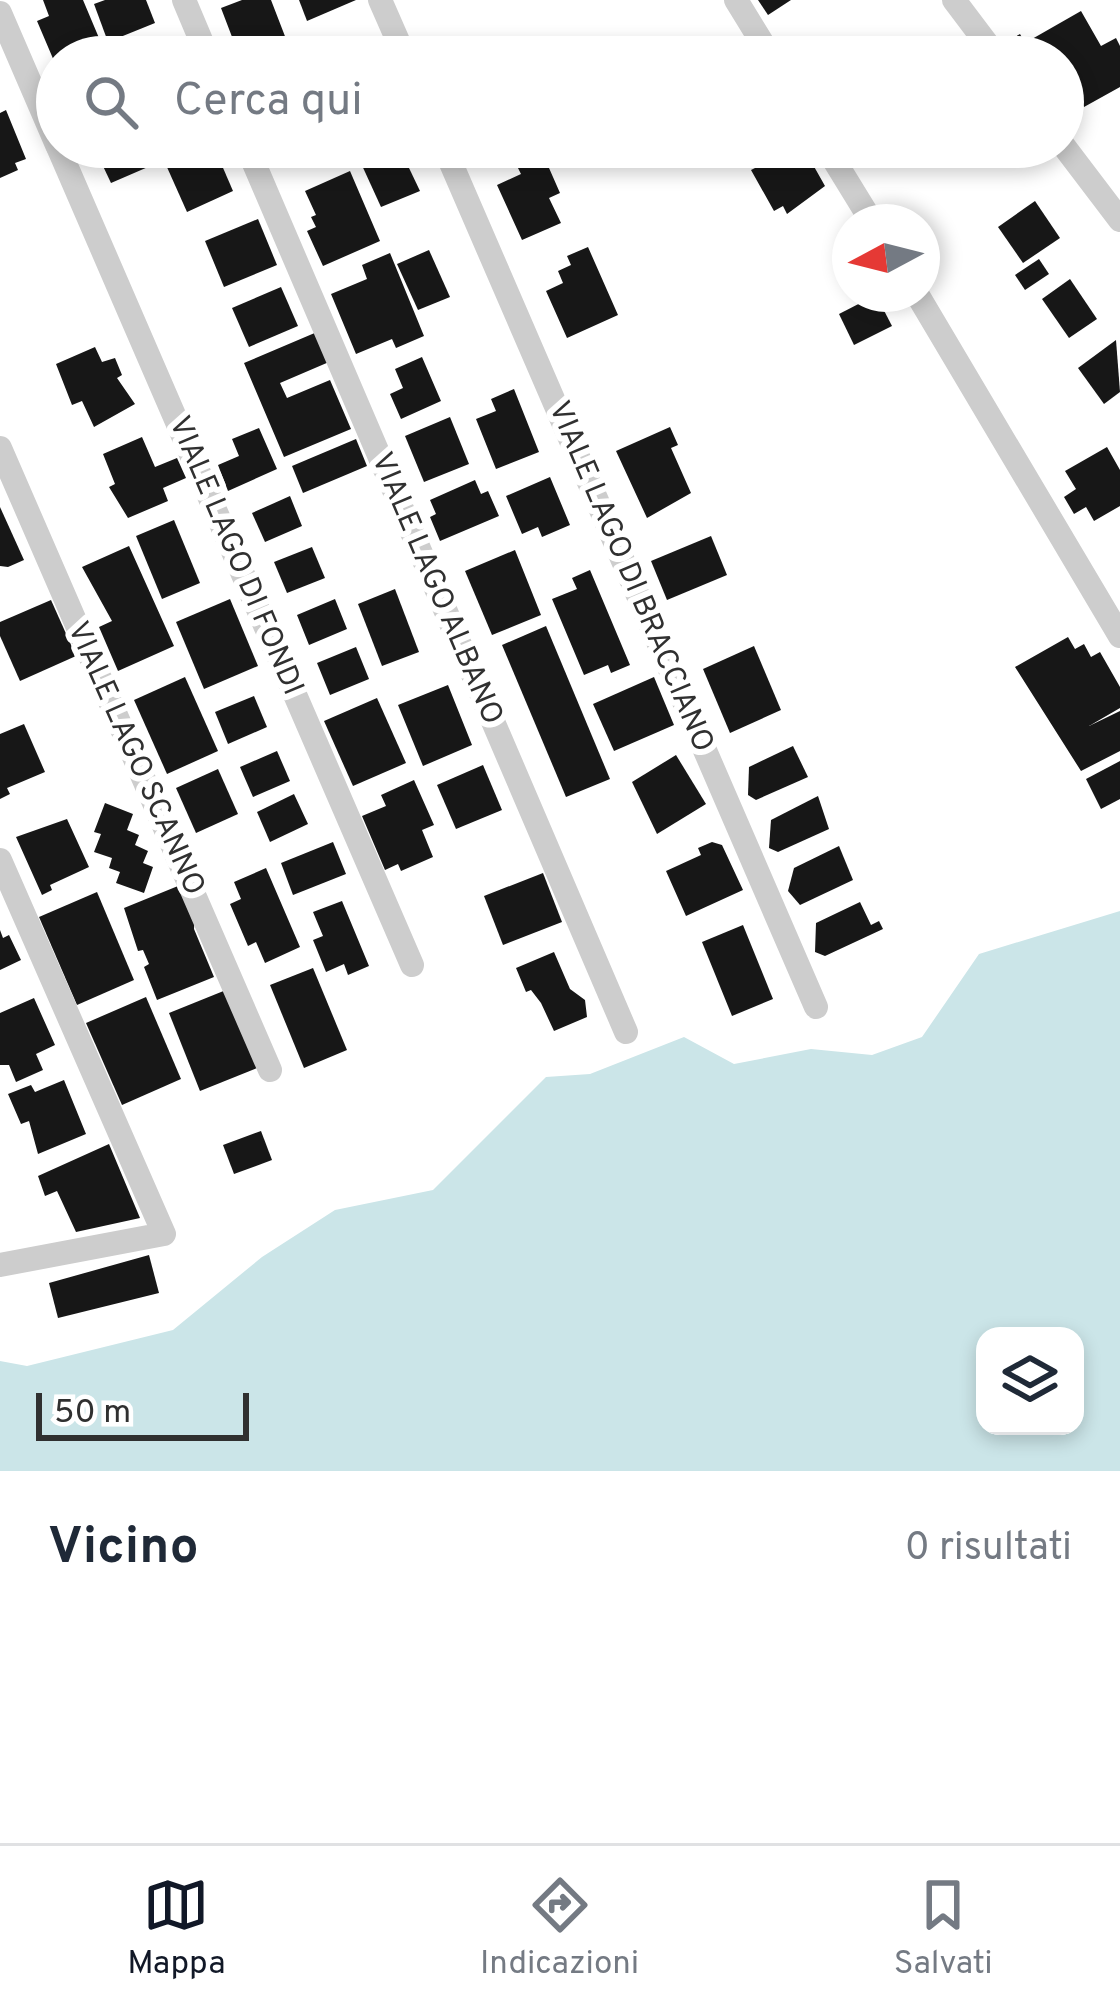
<!DOCTYPE html>
<html lang="it">
<head>
<meta charset="utf-8">
<style>
  body { margin:0; font-family:Overpass,sans-serif; background:#f6f6f7; color:#1f2937 }
  .controls { position:absolute; right:36px; bottom:36px; display:grid; overflow:hidden; border-radius:24px; box-shadow:0 6px 18px #0003 }
  .controls button { width:108px; height:108px; display:grid; place-items:center; padding:0; border:0; border-bottom:3px solid #e0e1e3; background:#fff; color:#1f2937; font:60px sans-serif }
  .compass { position:absolute; left:832px; top:204px; width:108px; height:108px; border-radius:50%; background:#fff; box-shadow:0 6px 18px #0003; rotate:263deg }
  .scale { position:absolute; left:36px; bottom:30px; width:213px; box-sizing:border-box; padding-left:12px; border:6px solid #303030; border-top:0; font-size:33px; line-height:42px; white-space:nowrap; color:#303030; -webkit-text-stroke:9px #fff; paint-order:stroke }
  .list { margin:0; padding:0; list-style:none }
  h2 { display:flex; justify-content:space-between; align-items:center; height:156px; margin:0; padding:0 48px; font-size:51px }
  h2 small { font-size:39px; font-weight:400; color:#747a83 }
  .icon { flex:none; width:66px; height:66px; fill:none; stroke:currentColor; stroke-width:2; stroke-linecap:round; stroke-linejoin:round }
  .map { position:relative; flex:none; width:1120px; height:1471px; overflow:hidden }
  .search { position:absolute; background:#fff; box-shadow:0 6px 18px #0003; left:36px; right:36px; top:36px; height:132px; display:flex; align-items:center; gap:30px; box-sizing:border-box; padding:0 42px; border-radius:66px; color:#747a83; font-size:45px }
  .sheet { height:372px; background:#fff }
  nav { display:flex; justify-content:space-around; align-items:center; box-sizing:border-box; height:168px; border-top:3px solid #e0e1e3; background:#fff; font-size:33px; color:#747a83 }
  nav a { display:grid; justify-items:center; gap:6px }
  nav .on { color:#111827 }
  .map>svg:first-child { display:block }
</style>
</head>
<body>
<div class="map">
<svg width="1120" height="1471" viewBox="0 0 1120 1471">
  <rect width="100%" height="100%" fill="#fff"/>
  <path fill="#cbe5e8" fill-rule="evenodd" d="M1120,911v560h-1120v-110l27,5 146,-36 89,-73 73,-47 98,-20 113,-113 44,-3 94,-37 50,27 77,-15 61,6 50,-18 57,-83zM985,1336h90v90h-90z"/>
  <g fill="#171717">
    <polygon points="43,0 83,0 107,57 57,57 57,68 37,21 49,16"/>
    <polygon points="105,0 146,0 155,23 108,42 94,4"/>
    <polygon points="242,0 271,0 293,57 247,57 244,48 237,50 221,8"/>
    <polygon points="299,0 356,0 307,21"/>
    <polygon points="758,0 791,0 768,15"/>
    <polygon points="1081,11 1101,46 1116,38 1120,46 1120,87 1084,107 1063,70 1063,57 1011,57 1003,44 1020,34 1025,43"/>
    <polygon points="6,110 26,159 15,163 18,170 0,178 0,113"/>
    <polygon points="94,147 139,147 148,167 111,183"/>
    <polygon points="158,147 214,147 233,191 187,212"/>
    <polygon points="287,147 334,147 336,152 295,168"/>
    <polygon points="388,147 399,147 420,191 381,207 360,161"/>
    <polygon points="749,147 803,147 825,186 787,214 783,206 774,211 751,170 759,166"/>
    <polygon points="854,147 901,147 878,163 874,158 865,164"/>
    <polygon points="542,152 560,193 549,198 561,223 522,240 497,185 521,174 516,164"/>
    <polygon points="350,171 380,241 323,266 307,231 316,227 311,217 316,215 305,191"/>
    <polygon points="1035,201 1060,238 1023,263 998,227"/>
    <polygon points="258,219 277,265 224,287 205,241"/>
    <polygon points="588,247 618,315 567,338 546,291 563,283 558,271 571,265 567,256"/>
    <polygon points="429,250 450,297 418,310 397,264"/>
    <polygon points="390,253 424,336 396,348 392,339 356,354 331,294 367,279 362,265"/>
    <polygon points="1039,259 1049,274 1025,290 1015,275"/>
    <polygon points="1070,279 1097,319 1069,338 1042,299"/>
    <polygon points="281,287 298,326 249,347 232,308"/>
    <polygon points="876,295 892,326 854,345 839,314"/>
    <polygon points="317,332 329,362 280,383 287,398 330,380 351,429 284,457 244,363"/>
    <polygon points="1116,340 1120,392 1104,404 1078,368"/>
    <polygon points="95,347 102,362 115,358 122,375 117,378 135,404 94,427 82,401 72,405 56,364"/>
    <polygon points="422,357 441,401 401,419 390,394 403,388 395,369"/>
    <polygon points="514,389 539,452 496,469 476,419 496,411 491,399"/>
    <polygon points="450,417 469,464 424,482 405,436"/>
    <polygon points="670,427 678,445 671,448 691,493 647,518 616,451"/>
    <polygon points="259,428 277,469 228,491 218,465 239,456 232,439"/>
    <polygon points="142,437 155,467 177,458 186,478 163,488 168,501 128,518 109,487 115,484 103,454"/>
    <polygon points="356,439 367,466 303,493 292,466"/>
    <polygon points="1107,447 1120,470 1120,506 1094,521 1086,507 1074,514 1064,497 1076,489 1065,471"/>
    <polygon points="550,477 570,525 542,537 538,527 522,534 506,496"/>
    <polygon points="475,480 481,494 488,491 499,516 440,541 430,517 436,514 430,500"/>
    <polygon points="290,496 302,526 265,542 252,513"/>
    <polygon points="0,507 24,560 8,567 0,566"/>
    <polygon points="174,520 200,583 162,599 136,536"/>
    <polygon points="711,536 727,575 667,600 651,561"/>
    <polygon points="129,546 174,646 118,671 99,627 112,621 82,567"/>
    <polygon points="312,547 325,578 287,593 274,562"/>
    <polygon points="515,550 541,615 492,635 465,571"/>
    <polygon points="590,570 630,665 611,673 608,665 584,675 552,599 577,589 572,578"/>
    <polygon points="395,589 419,652 382,666 358,604"/>
    <polygon points="230,599 258,666 204,689 176,622"/>
    <polygon points="335,599 347,629 309,645 297,615"/>
    <polygon points="51,600 76,656 20,681 0,636 0,622"/>
    <polygon points="546,626 610,779 566,797 502,645"/>
    <polygon points="1068,637 1075,649 1084,644 1091,657 1100,652 1120,687 1120,708 1089,726 1120,711 1120,751 1081,771 1015,667"/>
    <polygon points="754,646 781,710 730,733 703,669"/>
    <polygon points="356,647 369,679 330,695 317,663"/>
    <polygon points="185,677 218,751 167,774 134,700"/>
    <polygon points="654,677 674,725 614,751 593,704"/>
    <polygon points="448,685 472,745 423,766 398,705"/>
    <polygon points="254,696 267,727 228,744 215,712"/>
    <polygon points="377,698 406,763 353,786 324,721"/>
    <polygon points="24,724 45,772 7,788 10,794 0,799 0,734"/>
    <polygon points="793,746 808,777 756,800 748,795 749,767"/>
    <polygon points="277,751 290,781 253,797 240,767"/>
    <polygon points="676,755 706,804 657,834 632,782"/>
    <polygon points="1120,761 1120,799 1101,809 1086,779"/>
    <polygon points="483,765 502,810 456,829 437,785"/>
    <polygon points="218,769 238,814 196,833 176,788"/>
    <polygon points="414,780 434,825 422,830 433,857 401,871 398,864 385,870 362,816 386,806 381,795"/>
    <polygon points="294,794 308,824 270,842 257,812"/>
    <polygon points="818,796 829,829 778,852 769,848 771,820"/>
    <polygon points="105,803 133,814 127,830 139,835 135,845 148,851 143,863 153,867 144,893 116,883 120,872 109,868 112,858 94,852 101,834 94,832"/>
    <polygon points="67,819 89,867 50,885 52,890 42,895 16,837"/>
    <polygon points="333,842 346,874 293,895 281,863"/>
    <polygon points="712,842 722,845 743,890 686,916 666,871 701,855 698,848"/>
    <polygon points="839,846 853,880 800,905 788,891 794,868"/>
    <polygon points="266,868 300,947 265,963 256,942 248,946 230,904 241,899 234,882"/>
    <polygon points="543,873 562,922 503,945 484,896"/>
    <polygon points="178,886 195,910 194,929 214,977 157,1000 144,967 149,964 143,950 138,951 124,908"/>
    <polygon points="97,892 134,980 77,1005 39,917"/>
    <polygon points="342,901 369,966 348,975 344,964 326,972 313,940 323,936 313,912"/>
    <polygon points="860,902 871,925 879,921 883,929 825,956 815,952 816,923"/>
    <polygon points="743,925 773,999 732,1016 702,942"/>
    <polygon points="0,930 3,938 9,935 21,960 0,970"/>
    <polygon points="554,952 570,989 585,1000 587,1017 554,1031 541,1003 531,990 526,992 516,968"/>
    <polygon points="313,968 347,1050 304,1068 270,985"/>
    <polygon points="226,990 257,1068 200,1091 169,1013"/>
    <polygon points="146,997 181,1079 122,1105 86,1023"/>
    <polygon points="34,998 55,1045 36,1054 43,1070 16,1082 9,1065 0,1065 0,1013"/>
    <polygon points="64,1080 86,1134 38,1154 29,1121 21,1124 8,1094 31,1085 35,1092"/>
    <polygon points="261,1131 272,1160 234,1174 223,1145"/>
    <polygon points="109,1144 140,1218 76,1232 57,1191 45,1196 38,1176"/>
    <polygon points="149,1255 159,1293 58,1318 49,1283"/>
  </g>
  <g fill="none" stroke-linecap="round" stroke-linejoin="round">
    <g stroke="#cdcdcd" stroke-width="24">
      <polyline points="184,0 208,57"/>
      <polyline points="380,0 405,57"/>
      <polyline points="736,0 771,57"/>
      <polyline points="954,0 997,57"/>
      <polyline points="0,13 57,145"/>
      <polyline points="1063,145 1120,220"/>
      <polyline points="58,147 412,965"/>
      <polyline points="247,147 626,1032"/>
      <polyline points="444,147 816,1007"/>
      <polyline points="826,147 872,222"/>
      <polyline points="917,294 1120,636"/>
      <polyline points="0,448 270,1070"/>
      <polyline points="0,860 164,1234 0,1265"/>
    </g>
  </g>
  <g text-anchor="middle" dominant-baseline="central" stroke-width="12" stroke-linejoin="round" paint-order="stroke">
    <g font-size="30" fill="#303030" stroke="#fff">
      <text transform="translate(235 556) rotate(67)">VIALE LAGO DI FONDI</text>
      <text transform="translate(630 577) rotate(67)">VIALE LAGO DI BRACCIANO</text>
      <text transform="translate(436 589) rotate(67)">VIALE LAGO ALBANO</text>
      <text transform="translate(135 759) rotate(66)">VIALE LAGO SCANNO</text>
    </g>
  </g>
</svg>
<div class="controls">
<button><svg class="icon" aria-label="layers" viewBox="0 0 24 24"><path d="M12 4l9 5-9 5-9-5zM3 14l9 5 9-5"/></svg></button>
</div>
<svg class="compass" viewBox="-18 -18 36 36"><path d="M0-13l5 13h-10z" fill="#e53935"/><path d="M0 13l5-13h-10z" fill="#747a83"/></svg>
<div class="scale">50 m</div>
<div class="search"><svg class="icon" aria-label="search" viewBox="0 0 24 24"><circle cx="10" cy="10" r="6"/><path d="M15 15l6 6"/></svg>Cerca qui</div>
</div>
<section class="sheet">
<h2>Vicino<small>0 risultati</small></h2>
<ul class="list">
</ul>
</section>
<nav>
<a class="on"><svg class="icon" aria-label="map" viewBox="0 0 24 24"><path d="M3 6l6-2 6 2 6-2v14l-6 2-6-2-6 2zM9 4v14M15 6v14"/></svg>Mappa</a>
<a><svg class="icon" aria-label="directions" viewBox="0 0 24 24"><path d="M12 3l9 9-9 9-9-9zM9 14v-3h6M13 9l2 2-2 2"/></svg>Indicazioni</a>
<a><svg class="icon" aria-label="saved" viewBox="0 0 24 24"><path d="M7 4h10v16l-5-4-5 4z"/></svg>Salvati</a>
</nav>
</body>
</html>
